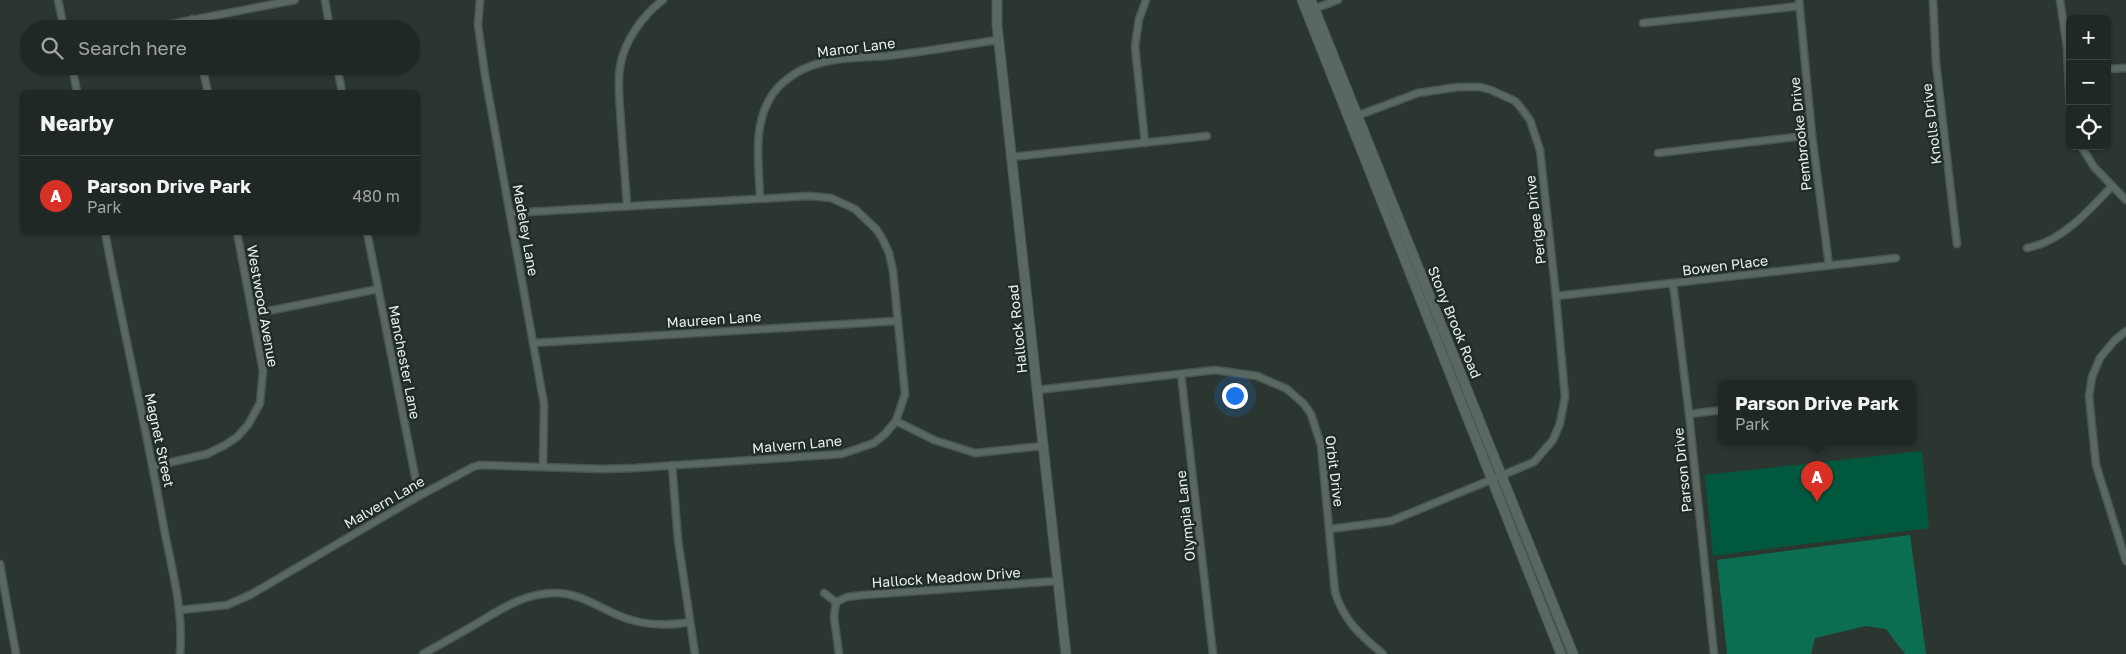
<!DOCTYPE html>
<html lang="en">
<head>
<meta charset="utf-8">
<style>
  body { margin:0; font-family:"Golos Text",sans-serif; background:#28302d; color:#f1f3f6 }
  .controls { position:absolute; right:15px; top:15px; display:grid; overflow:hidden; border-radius:8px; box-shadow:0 1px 4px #0004 }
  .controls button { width:45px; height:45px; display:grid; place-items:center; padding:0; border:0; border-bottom:1px solid #3d4442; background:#202825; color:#f1f3f6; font:25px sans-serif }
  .you { position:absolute; left:1234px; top:395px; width:18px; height:18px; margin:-12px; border:4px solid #fff; border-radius:50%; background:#1a73e8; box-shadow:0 0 0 8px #1a73e833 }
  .badge { display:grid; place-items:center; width:32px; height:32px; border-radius:50%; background:#d93025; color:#fff; font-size:16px; font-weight:700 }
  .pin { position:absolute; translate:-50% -41px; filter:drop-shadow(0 1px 2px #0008) }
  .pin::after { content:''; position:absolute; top:26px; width:18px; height:15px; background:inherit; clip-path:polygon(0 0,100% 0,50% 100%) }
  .popup { position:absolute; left:1718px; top:380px; width:198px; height:65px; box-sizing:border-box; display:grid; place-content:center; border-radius:8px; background:#202825; filter:drop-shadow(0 1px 4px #0005); font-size:16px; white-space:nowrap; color:#a2a6a7 }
  .popup b { font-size:19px; color:#f1f3f6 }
  .popup::after { content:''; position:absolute; left:50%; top:100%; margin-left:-10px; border:10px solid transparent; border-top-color:#202825 }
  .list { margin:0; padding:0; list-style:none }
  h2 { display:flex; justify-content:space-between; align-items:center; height:65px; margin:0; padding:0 20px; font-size:21px }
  h2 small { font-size:16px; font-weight:400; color:#a2a6a7 }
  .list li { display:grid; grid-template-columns:32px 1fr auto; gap:15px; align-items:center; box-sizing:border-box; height:80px; padding:0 20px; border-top:1px solid #3d4442 }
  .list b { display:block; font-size:19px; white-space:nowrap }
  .list p { margin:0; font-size:16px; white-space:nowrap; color:#a2a6a7 }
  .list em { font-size:16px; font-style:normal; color:#a2a6a7 }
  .icon { flex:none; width:28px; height:28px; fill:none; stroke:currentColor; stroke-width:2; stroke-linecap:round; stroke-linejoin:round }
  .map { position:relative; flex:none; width:2126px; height:654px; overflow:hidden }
  .search { position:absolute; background:#202825; box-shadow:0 1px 4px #0004; left:20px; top:20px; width:400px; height:55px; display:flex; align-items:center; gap:12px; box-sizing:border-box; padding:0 18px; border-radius:28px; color:#a2a6a7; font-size:19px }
  .panel { position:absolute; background:#202825; box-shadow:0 1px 4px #0004; left:20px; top:90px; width:400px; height:145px; border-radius:8px }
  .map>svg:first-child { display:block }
</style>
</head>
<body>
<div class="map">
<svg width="2126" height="654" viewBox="0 0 2126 654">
  <rect width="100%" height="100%" fill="#2b3631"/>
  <polygon fill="#00593f" points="1922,451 1929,528 1713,556 1705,475"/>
  <polygon fill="#0c6e50" points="1910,535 1926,654 1905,654 1886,629 1866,626 1815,638 1811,654 1727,654 1717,560"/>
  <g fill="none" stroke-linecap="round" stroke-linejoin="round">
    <defs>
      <g id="street">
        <polyline points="58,0 64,29"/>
        <polyline points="325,0 330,29"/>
        <polyline points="480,0 478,25 485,75 544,404 543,466"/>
        <polyline points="1799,0 1812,135 1829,265"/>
        <polyline points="1933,0 1936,63 1957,244"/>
        <polyline points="2060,0 2067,47 2070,109"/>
        <polyline points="1311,10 1338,0"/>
        <polyline points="192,19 194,29"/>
        <polyline points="1643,23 1800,6"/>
        <polyline points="145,29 295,0"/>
        <polyline points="72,66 77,92"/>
        <polyline points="202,66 208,92"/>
        <polyline points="337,66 342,92"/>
        <polyline points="2107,69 2126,68"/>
        <polyline points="1145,143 1135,46 1139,19 1146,0"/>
        <polyline points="2081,146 2094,167 2126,200"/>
        <polyline points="1658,153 1812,135"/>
        <polyline points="1012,157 1207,136"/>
        <path d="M760,198c-1,-34 -8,-73 12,-103 8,-12 23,-23 36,-28 24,-10 52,-9 78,-11 38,-4 76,-11 113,-16"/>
        <path d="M627,205c-2,-27 -4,-54 -6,-81 -1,-19 -4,-39 -1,-57 4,-26 23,-52 43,-67"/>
        <path d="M105,232c18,98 41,194 58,291 8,44 21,86 17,131"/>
        <polyline points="367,232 419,496"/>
        <path d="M2027,248c34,-6 62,-37 85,-62"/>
        <polyline points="1673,283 1689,414 1714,654"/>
        <polyline points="1556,296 1896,258"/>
        <polyline points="253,314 378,289"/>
        <polyline points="2126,331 2114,341 2100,358 2092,377 2089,396 2096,465 2126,561"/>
        <polyline points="533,343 896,321"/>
        <polyline points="1181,374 1213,654"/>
        <path d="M1037,390l178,-20 42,6 30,13 17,15 7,10 10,31 14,147c9,29 25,43 48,62"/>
        <polyline points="1689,414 1722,410"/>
        <polyline points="896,421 934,440 975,453 1043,446"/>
        <polyline points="672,465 678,540 695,654"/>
        <polyline points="154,466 207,454 225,445 237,437 248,425 260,403 263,371 237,232"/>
        <polyline points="1330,529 1391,521 1534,462 1553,440 1560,423 1565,397 1556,296 1540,150 1530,120 1522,109 1515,101 1491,90 1480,87 1458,87 1418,93 1354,117"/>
        <polyline points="0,564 16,654"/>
        <polyline points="824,593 836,602"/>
        <polyline points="836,602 847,597 863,595 1058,581"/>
        <polyline points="836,602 834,617 839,654"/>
        <polyline points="180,610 227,605 250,595 419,496 473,467 480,465 602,469 635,468 842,454 874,443 885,434 896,421 905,394 893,271 889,253 882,238 876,229 855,209 831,198 809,196 510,213"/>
        <path d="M423,654c18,-10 36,-20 53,-30 27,-16 50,-32 82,-31 21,1 38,12 57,21 24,11 48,13 75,8"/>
      </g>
      <g id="secondary">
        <polyline points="997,0 997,25 1066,654"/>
        <polyline points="1302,0 1561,654"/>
        <polyline points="1311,0 1573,654"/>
      </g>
    </defs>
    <use href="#street" stroke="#4b5550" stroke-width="9"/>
    <use href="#secondary" stroke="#4b5550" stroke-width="11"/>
    <use href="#street" stroke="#5b6862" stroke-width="6"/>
    <use href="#secondary" stroke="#5b6862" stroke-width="9"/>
  </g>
  <g text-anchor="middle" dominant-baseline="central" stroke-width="5" stroke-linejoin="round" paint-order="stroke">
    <g font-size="14" fill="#e9f1ed" stroke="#212c27">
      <text transform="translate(856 47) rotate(-7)">Manor Lane</text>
      <text transform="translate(1931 124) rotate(-97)">Knolls Drive</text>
      <text transform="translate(1800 134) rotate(-96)">Pembrooke Drive</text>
      <text transform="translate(1535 220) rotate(-97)">Perigee Drive</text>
      <text transform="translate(526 230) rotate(80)">Madeley Lane</text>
      <text transform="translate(1725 265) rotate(-7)">Bowen Place</text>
      <text transform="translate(263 306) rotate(80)">Westwood Avenue</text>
      <text transform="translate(714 319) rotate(-4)">Maureen Lane</text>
      <text transform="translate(1455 322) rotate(68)">Stony Brook Road</text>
      <text transform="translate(1017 329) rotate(-96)">Hallock Road</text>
      <text transform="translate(405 362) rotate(79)">Manchester Lane</text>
      <text transform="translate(160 440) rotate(78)">Magnet Street</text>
      <text transform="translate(797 444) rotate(-5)">Malvern Lane</text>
      <text transform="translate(1682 470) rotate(-96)">Parson Drive</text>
      <text transform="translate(1335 471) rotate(83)">Orbit Drive</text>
      <text transform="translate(384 502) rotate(-30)">Malvern Lane</text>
      <text transform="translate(1185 516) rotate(-96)">Olympia Lane</text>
      <text transform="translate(946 577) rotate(-4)">Hallock Meadow Drive</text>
    </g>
  </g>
</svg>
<div class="controls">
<button>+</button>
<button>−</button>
<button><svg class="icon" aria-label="locate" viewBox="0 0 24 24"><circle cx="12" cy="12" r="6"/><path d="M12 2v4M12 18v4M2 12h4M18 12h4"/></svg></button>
</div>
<div class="you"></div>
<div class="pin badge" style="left:1817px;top:502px">A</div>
<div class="popup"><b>Parson Drive Park</b>Park</div>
<div class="search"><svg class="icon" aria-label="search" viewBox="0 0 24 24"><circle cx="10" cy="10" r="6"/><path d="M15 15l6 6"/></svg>Search here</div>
<section class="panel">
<h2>Nearby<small></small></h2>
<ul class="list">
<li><span class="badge">A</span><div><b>Parson Drive Park</b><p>Park</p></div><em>480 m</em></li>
</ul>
</section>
</div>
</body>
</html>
